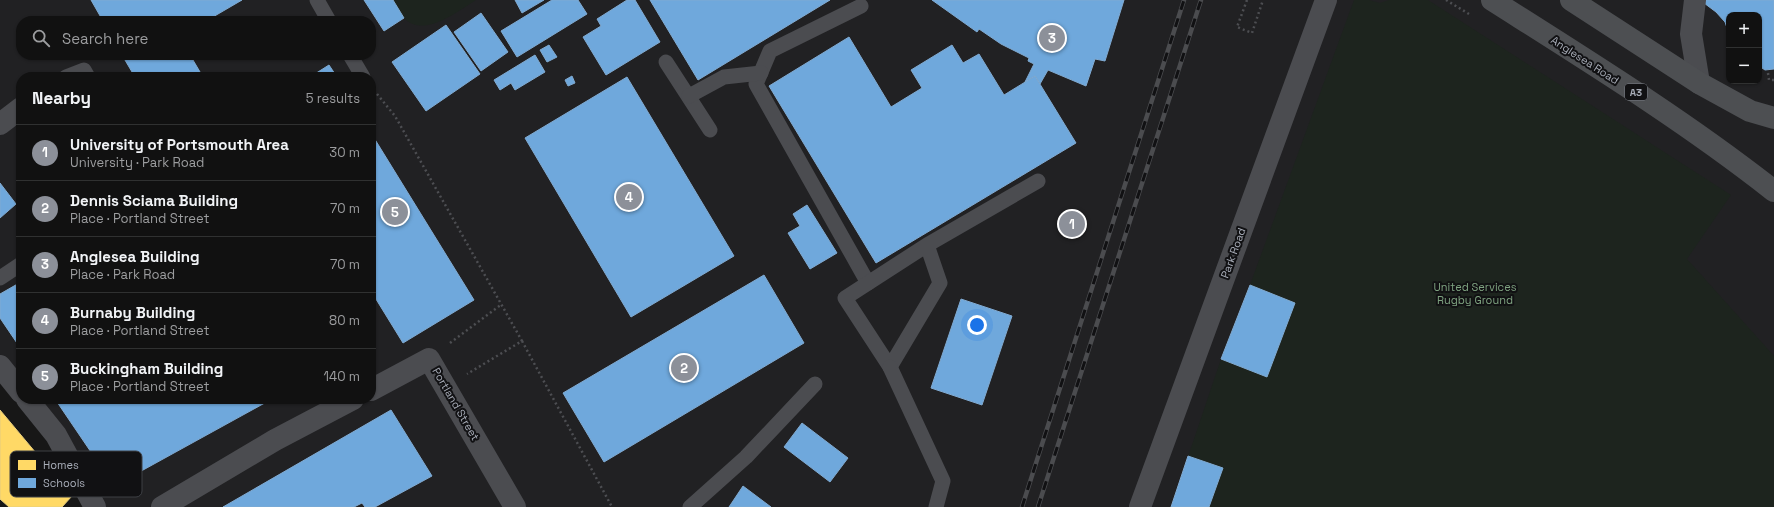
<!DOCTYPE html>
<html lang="en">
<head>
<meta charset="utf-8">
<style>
  body { margin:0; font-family:"Space Grotesk",sans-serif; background:#1a1a1a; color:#f1f3f6 }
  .controls { position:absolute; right:12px; top:12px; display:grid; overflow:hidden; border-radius:8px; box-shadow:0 1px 3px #0004 }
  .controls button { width:36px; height:36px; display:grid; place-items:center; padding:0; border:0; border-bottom:1px solid #303131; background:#111; color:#f1f3f6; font:20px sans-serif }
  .you { position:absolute; left:977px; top:325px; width:14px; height:14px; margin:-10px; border:3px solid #fff; border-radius:50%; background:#1a73e8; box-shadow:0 0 0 6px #1a73e833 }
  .badge { display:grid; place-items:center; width:26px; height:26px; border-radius:50%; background:#8c9099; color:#fff; font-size:13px; font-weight:700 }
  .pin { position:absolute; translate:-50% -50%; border:2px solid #fff; box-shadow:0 1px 4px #0006 }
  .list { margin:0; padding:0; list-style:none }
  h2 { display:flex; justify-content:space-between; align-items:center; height:52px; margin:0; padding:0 16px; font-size:17px }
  h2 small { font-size:13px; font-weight:400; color:#9c9d9f }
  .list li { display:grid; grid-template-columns:26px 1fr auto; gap:12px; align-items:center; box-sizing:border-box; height:56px; padding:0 16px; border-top:1px solid #303131 }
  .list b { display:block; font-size:15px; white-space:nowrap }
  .list p { margin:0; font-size:13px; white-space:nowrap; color:#9c9d9f }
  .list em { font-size:13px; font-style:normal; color:#9c9d9f }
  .icon { flex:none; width:22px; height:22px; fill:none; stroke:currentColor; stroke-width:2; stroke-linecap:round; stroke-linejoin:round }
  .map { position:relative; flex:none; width:1774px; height:507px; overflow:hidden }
  .search { position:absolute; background:#111; box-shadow:0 1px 3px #0004; left:16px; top:16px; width:360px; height:44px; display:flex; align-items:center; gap:10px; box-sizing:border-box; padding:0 14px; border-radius:16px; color:#9c9d9f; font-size:15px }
  .panel { position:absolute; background:#111; box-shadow:0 1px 3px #0004; left:16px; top:72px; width:360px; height:332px; border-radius:16px }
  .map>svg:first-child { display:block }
</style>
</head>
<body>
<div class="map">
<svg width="1774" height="507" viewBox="0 0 1774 507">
  <rect width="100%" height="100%" fill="#171717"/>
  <path fill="#212123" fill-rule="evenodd" d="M0,0h1774v507h-1680l-67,-108h344v-322h-350v315l-21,-26zM1729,15h30v66h-30zM21,21h350v34h-350z"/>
  <g fill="#1d241e">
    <path d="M393,0h83c-18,11 -51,38 -71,19 -5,-5 -8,-13 -12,-19z"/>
    <polygon points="1354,0 1369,0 1380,3 1389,0 1428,0 1731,195 1687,259 1774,356 1774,507 1171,507 1221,359 1250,285"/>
  </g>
  <polygon fill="#ffd966" stroke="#e5cc7f" points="0,410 72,496 62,507 9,507 0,499"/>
  <g fill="#6fa8dc" stroke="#80aad1">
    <polygon points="91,0 242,0 206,21 103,21"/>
    <polygon points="364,0 393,0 404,18 384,31"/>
    <polygon points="515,0 544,0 522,13"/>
    <polygon points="552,0 578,0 587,14 517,57 501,31"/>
    <polygon points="627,0 635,0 660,42 606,75 583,37 601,26 597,19"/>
    <polygon points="650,0 830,0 698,80"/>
    <polygon points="932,0 1124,0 1105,61 1095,59 1086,86 1048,70 1040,84 1035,76 1025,82 1034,64 1028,61 1029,58 1001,44 979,29 977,32"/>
    <polygon points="1700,0 1774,0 1774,69 1765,70 1759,66 1759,15 1729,15 1729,34 1725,22 1716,12"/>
    <polygon points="481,13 508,52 481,71 454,32"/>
    <polygon points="446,25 480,74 426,111 392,62"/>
    <polygon points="849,37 891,107 922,88 911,70 952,45 963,63 979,54 1004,95 1035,76 1076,143 876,263 769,86"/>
    <polygon points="549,45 557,57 547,62 540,50"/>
    <polygon points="122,55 190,55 203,77 135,77"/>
    <polygon points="535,55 545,72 515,90 511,83 500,90 494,80"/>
    <polygon points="329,65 337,77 310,77"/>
    <polygon points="572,76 575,83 568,86 565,80"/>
    <polygon points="627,77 734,256 631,317 525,138"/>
    <polygon points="371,133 474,300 403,343 371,291"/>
    <polygon points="0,183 16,204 0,218"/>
    <polygon points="807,205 837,253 810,269 788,233 800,226 793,214"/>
    <polygon points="764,275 804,343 604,462 563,393"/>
    <polygon points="21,282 21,349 0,318 0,294"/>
    <polygon points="1250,285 1295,303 1267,377 1221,359"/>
    <polygon points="961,299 1012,316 982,405 931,388"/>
    <polygon points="55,399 272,399 114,486"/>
    <polygon points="391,410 432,476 375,507 365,507 362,503 354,507 223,507"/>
    <polygon points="802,423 848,458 830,482 784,447"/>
    <polygon points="1188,456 1223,468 1209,507 1171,507"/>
    <polygon points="743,486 771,507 729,507"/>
  </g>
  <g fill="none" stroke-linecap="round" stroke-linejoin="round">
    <g stroke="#4d4e52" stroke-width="2.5" stroke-dasharray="2 3" stroke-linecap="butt">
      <polyline points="1247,0 1237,27 1252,33 1263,0"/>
      <polyline points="1446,0 1469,14"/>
      <polyline points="1768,73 1769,80 1774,80"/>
      <polyline points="377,94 395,116 522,341 467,374"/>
      <polyline points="522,341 612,507"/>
      <polyline points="450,343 502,304"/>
    </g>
    <g stroke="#4b4c50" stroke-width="15">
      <polyline points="317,0 329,21"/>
      <polyline points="861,6 770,51 756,84 868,283"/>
      <polyline points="350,55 363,77"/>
      <polyline points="666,62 710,130"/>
      <polyline points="66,77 84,70 88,77"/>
      <polyline points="689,96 724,77 761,73"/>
      <polyline points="927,245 940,283 890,367 845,298 927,245 1038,181"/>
      <polyline points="0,278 21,264"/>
      <polyline points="890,367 943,481 936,507"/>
      <polyline points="690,507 746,457 815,384"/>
    </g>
    <g stroke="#4b4c50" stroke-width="22">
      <polyline points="1695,0 1691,34 1699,83"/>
      <polyline points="0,124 21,108"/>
      <polyline points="0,366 21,392"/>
      <polyline points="371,390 429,359 515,507"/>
      <polyline points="27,399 56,435 95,507"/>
      <polyline points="162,507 275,440 353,399"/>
    </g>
    <polyline stroke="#4b4c50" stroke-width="22" points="1140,507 1326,0"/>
    <g stroke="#4d4f52" stroke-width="22">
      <path d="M1492,0c96,61 193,121 282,191"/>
      <polyline points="1571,0 1699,83 1750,111 1774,118"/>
    </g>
    <defs>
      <g id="rail">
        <polyline points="1022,507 1184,0"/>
        <polyline points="1038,507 1201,0"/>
      </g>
    </defs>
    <use href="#rail" stroke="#4b4c4f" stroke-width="4.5"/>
    <use href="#rail" stroke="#111113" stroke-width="3" stroke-dasharray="9" stroke-linecap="butt"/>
  </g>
  <g text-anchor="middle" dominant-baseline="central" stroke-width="4" stroke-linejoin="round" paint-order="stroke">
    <rect fill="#111113" stroke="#7b7e86" stroke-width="1" x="1625" y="84" width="22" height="16" rx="3"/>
    <g font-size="10" font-weight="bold" fill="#a8adb8">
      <text x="1636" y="92">A3</text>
    </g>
    <g font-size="11" fill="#a8adb8" stroke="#111113">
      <text transform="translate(1585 60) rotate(33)">Anglesea Road</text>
      <text transform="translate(1233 253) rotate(-70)">Park Road</text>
      <text transform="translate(456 404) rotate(60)">Portland Street</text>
    </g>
    <g font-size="11" fill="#7fa381" stroke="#111113">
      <text x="1475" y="287">United Services<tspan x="1475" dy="13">Rugby Ground</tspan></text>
    </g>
  </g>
  <rect x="10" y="451" width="132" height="46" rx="6" fill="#111113" stroke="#3e4045" stroke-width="1"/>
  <rect x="18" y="460" width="18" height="10" fill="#ffd966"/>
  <rect x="18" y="478" width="18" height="10" fill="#6fa8dc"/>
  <g font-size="11" fill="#a8adb8">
    <text x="43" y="469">Homes</text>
    <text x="43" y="487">Schools</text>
  </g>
</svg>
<div class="controls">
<button>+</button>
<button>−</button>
</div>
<div class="you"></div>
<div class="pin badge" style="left:1072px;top:224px">1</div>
<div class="pin badge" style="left:684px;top:368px">2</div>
<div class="pin badge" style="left:1052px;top:38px">3</div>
<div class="pin badge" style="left:629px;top:197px">4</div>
<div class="pin badge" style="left:395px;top:212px">5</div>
<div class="search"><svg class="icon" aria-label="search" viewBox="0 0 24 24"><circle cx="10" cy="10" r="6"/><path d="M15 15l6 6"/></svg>Search here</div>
<section class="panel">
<h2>Nearby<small>5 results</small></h2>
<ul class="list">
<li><span class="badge">1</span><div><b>University of Portsmouth Area</b><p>University · Park Road</p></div><em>30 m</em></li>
<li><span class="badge">2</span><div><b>Dennis Sciama Building</b><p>Place · Portland Street</p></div><em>70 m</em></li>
<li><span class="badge">3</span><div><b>Anglesea Building</b><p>Place · Park Road</p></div><em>70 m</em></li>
<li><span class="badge">4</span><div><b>Burnaby Building</b><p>Place · Portland Street</p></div><em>80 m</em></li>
<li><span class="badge">5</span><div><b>Buckingham Building</b><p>Place · Portland Street</p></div><em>140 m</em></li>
</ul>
</section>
</div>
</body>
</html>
